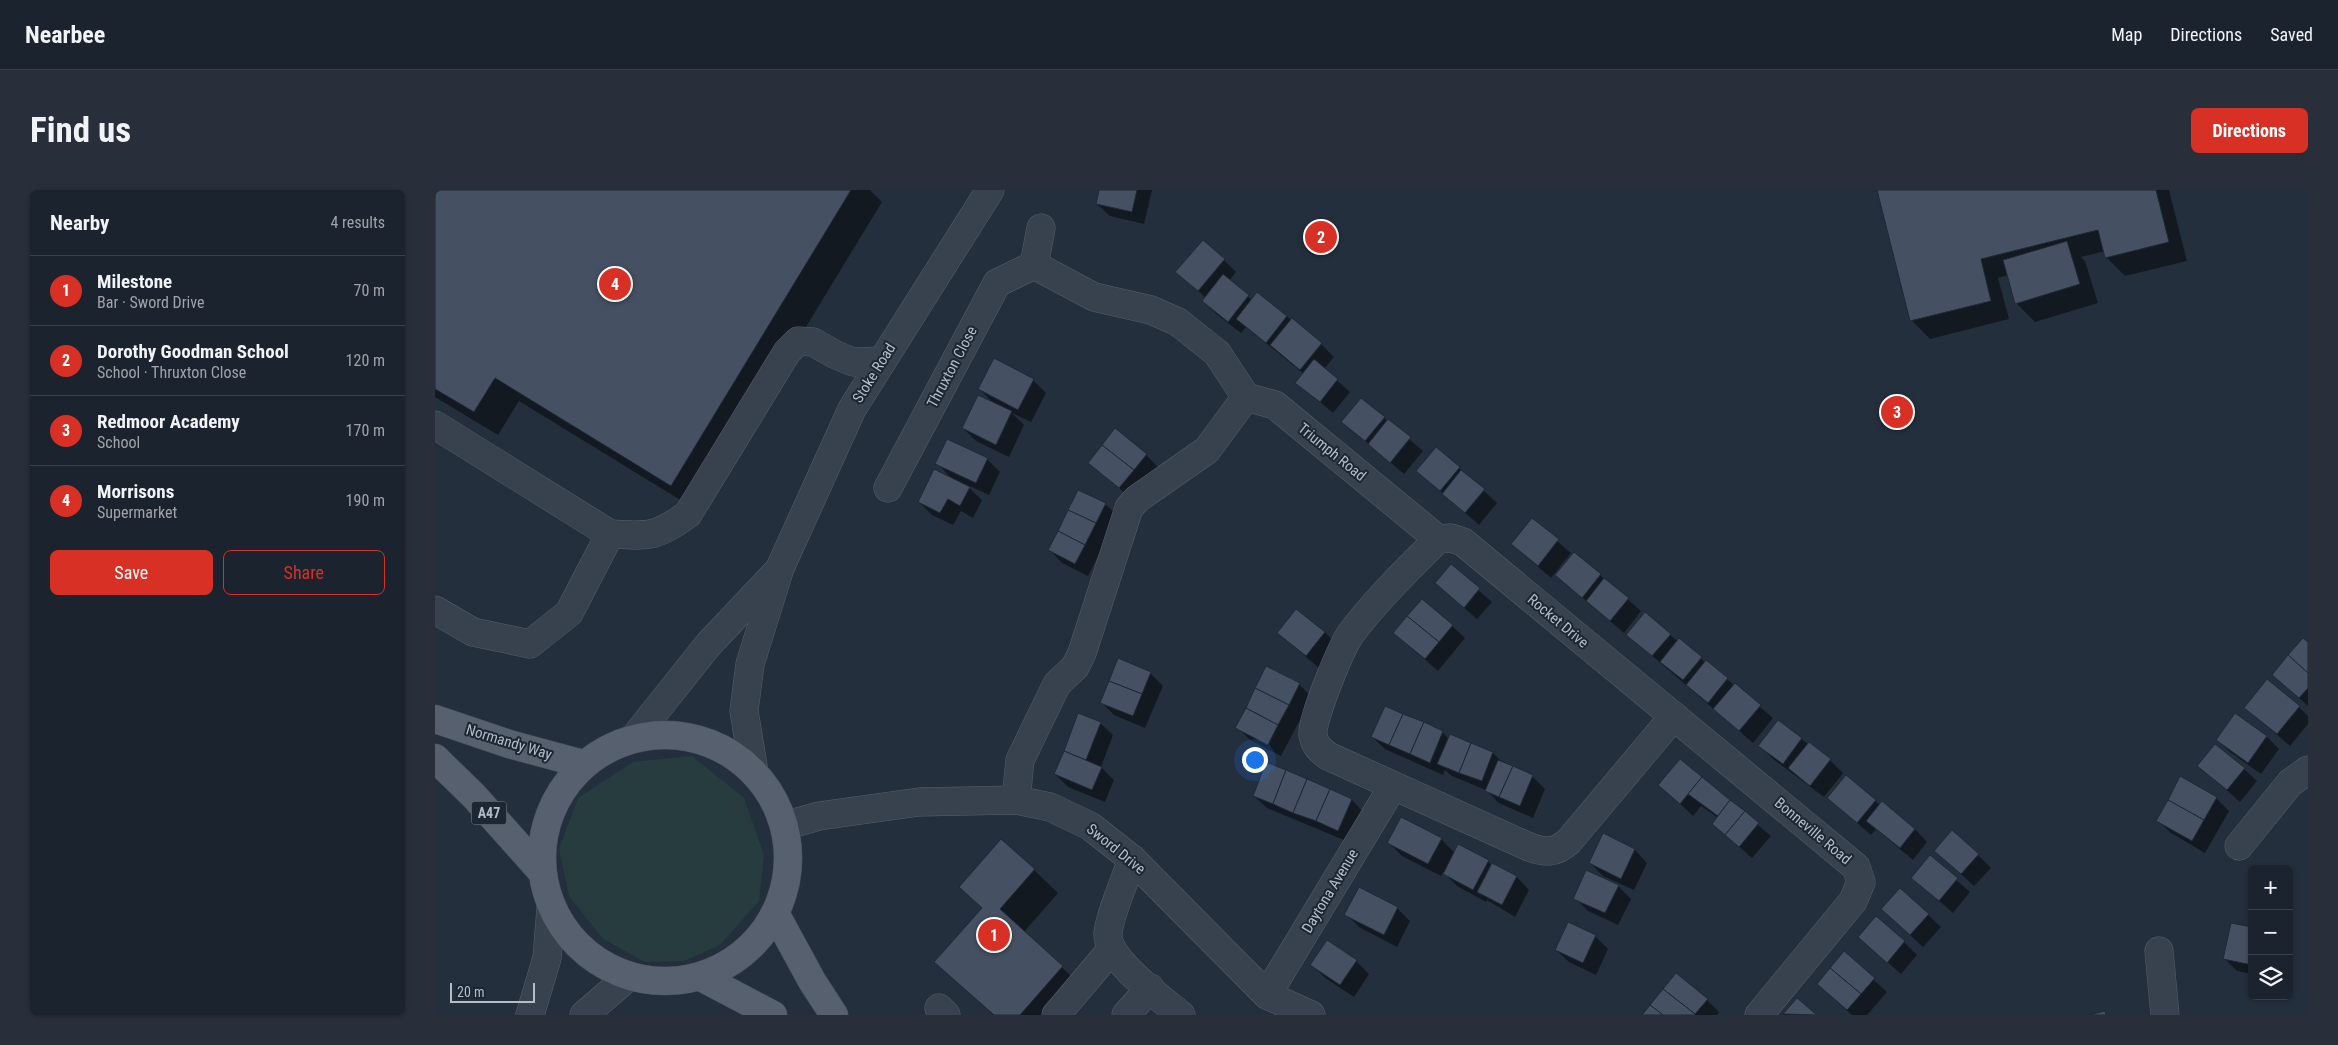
<!DOCTYPE html>
<html lang="en">
<head>
<meta charset="utf-8">
<style>
  body { margin:0; font-family:"Roboto Condensed",sans-serif; background:#282f3a; color:#f1f3f6 }
  .controls { position:absolute; right:15px; bottom:15px; display:grid; overflow:hidden; border-radius:8px; box-shadow:0 1px 4px #0004 }
  .controls button { width:45px; height:45px; display:grid; place-items:center; padding:0; border:0; border-bottom:1px solid #39404a; background:#1b232e; color:#f1f3f6; font:25px sans-serif }
  .scale { position:absolute; left:15px; bottom:12px; width:85px; box-sizing:border-box; padding-left:5px; border:2px solid #b4bcc9; border-top:0; font-size:14px; line-height:18px; white-space:nowrap; color:#b4bcc9; -webkit-text-stroke:4px #1d2633; paint-order:stroke }
  .you { position:absolute; left:819px; top:569px; width:18px; height:18px; margin:-12px; border:4px solid #fff; border-radius:50%; background:#1a73e8; box-shadow:0 0 0 8px #1a73e833 }
  .badge { display:grid; place-items:center; width:32px; height:32px; border-radius:50%; background:#d93025; color:#fff; font-size:16px; font-weight:700 }
  .pin { position:absolute; translate:-50% -50%; border:2px solid #fff; box-shadow:0 1px 5px #0006 }
  .list { margin:0; padding:0; list-style:none }
  h2 { display:flex; justify-content:space-between; align-items:center; height:65px; margin:0; padding:0 20px; font-size:21px }
  h2 small { font-size:16px; font-weight:400; color:#a0a4aa }
  .list li { display:grid; grid-template-columns:32px 1fr auto; gap:15px; align-items:center; box-sizing:border-box; height:70px; padding:0 20px; border-top:1px solid #39404a }
  .list b { display:block; font-size:19px; white-space:nowrap }
  .list p { margin:0; font-size:16px; white-space:nowrap; color:#a0a4aa }
  .list em { font-size:16px; font-style:normal; color:#a0a4aa }
  .actions { display:flex; gap:10px; padding:15px 20px }
  .actions a { flex:1; padding:11px 0; border:1px solid #d93025; border-radius:8px; text-align:center; font-size:18px; color:#d93025 }
  .actions .main { background:#d93025; color:#fff }
  .icon { flex:none; width:28px; height:28px; fill:none; stroke:currentColor; stroke-width:2; stroke-linecap:round; stroke-linejoin:round }
  .map { position:relative; flex:none; width:1873px; height:825px; overflow:hidden; border-radius:8px }
  header { display:flex; align-items:center; gap:30px; box-sizing:border-box; height:70px; padding:0 25px; background:#1b232e; border-bottom:1px solid #39404a }
  header strong { font-size:24px }
  nav { display:flex; gap:28px; margin-inline-start:auto; font-size:18px }
  .intro { display:flex; align-items:center; justify-content:space-between; box-sizing:border-box; height:120px; padding:0 30px }
  h1 { margin:0; font-size:35px }
  .button { padding:12px 22px; border-radius:8px; background:#d93025; color:#fff; font-size:18px; font-weight:700 }
  main { display:flex; gap:30px; padding:0 30px }
  aside { flex:1; background:#1b232e; border-radius:8px; box-shadow:0 1px 4px #0004 }
  .map>svg:first-child { display:block }
</style>
</head>
<body>
<header>
<strong>Nearbee</strong>
<nav><a>Map</a><a>Directions</a><a>Saved</a></nav>
</header>
<div class="intro"><h1>Find us</h1><a class="button">Directions</a></div>
<main>
<aside>
<h2>Nearby<small>4 results</small></h2>
<ul class="list">
<li><span class="badge">1</span><div><b>Milestone</b><p>Bar · Sword Drive</p></div><em>70 m</em></li>
<li><span class="badge">2</span><div><b>Dorothy Goodman School</b><p>School · Thruxton Close</p></div><em>120 m</em></li>
<li><span class="badge">3</span><div><b>Redmoor Academy</b><p>School</p></div><em>170 m</em></li>
<li><span class="badge">4</span><div><b>Morrisons</b><p>Supermarket</p></div><em>190 m</em></li>
</ul>
<div class="actions"><a class="main">Save</a><a>Share</a></div>
</aside>
<div class="map">
<svg width="1873" height="825" viewBox="0 0 1873 825">
  <rect width="100%" height="100%" fill="#242f3e"/>
  <polygon fill="#263c3f" points="257,566 309,608 329,665 324,711 285,755 249,771 210,772 168,749 134,706 124,659 143,608 198,572"/>
  <g fill="#0007">
    <polygon points="0,0 435,0 447,12 260,319 84,211 63,245 0,207"/>
    <polygon points="665,0 717,0 709,34 675,26 662,14"/>
    <polygon points="1444,0 1734,0 1752,71 1690,86 1672,68 1670,61 1646,67 1650,71 1663,113 1600,132 1581,113 1573,85 1563,88 1574,129 1495,149 1476,130"/>
    <polygon points="789,70 801,82 794,91 817,110 823,103 886,154 899,167 889,179 915,202 898,223 862,192 869,184 811,137 806,143 781,124 769,111 771,108 742,82"/>
    <polygon points="598,190 611,203 596,232 577,223 589,235 574,267 541,251 528,238 559,214 545,199"/>
    <polygon points="949,228 988,261 969,284 908,232"/>
    <polygon points="711,265 724,278 698,310 654,272"/>
    <polygon points="552,269 565,282 554,305 530,294 547,310 538,328 526,321 518,335 497,325 484,312 517,289 502,273"/>
    <polygon points="1024,278 1062,313 1044,335 983,281"/>
    <polygon points="670,314 683,326 653,386 627,373 615,360"/>
    <polygon points="1097,330 1136,363 1116,388 1077,354"/>
    <polygon points="1016,376 1057,412 1042,429 1001,393"/>
    <polygon points="1121,385 1165,385 1206,421 1189,443"/>
    <polygon points="1017,436 1030,448 1003,481 960,443"/>
    <polygon points="890,442 902,455 884,478 843,443"/>
    <polygon points="1193,445 1235,445 1292,489 1338,528 1318,553"/>
    <polygon points="1873,454 1873,516 1838,484"/>
    <polygon points="715,483 728,496 710,538 679,525 666,512"/>
    <polygon points="864,494 877,507 846,566 815,550 802,537"/>
    <polygon points="951,517 1008,543 1014,549 1058,563 1068,573 1097,586 1110,599 1098,628 1064,613 1051,600 1017,586 1010,580 1008,585 950,559 937,547"/>
    <polygon points="1864,517 1873,526 1873,534 1855,556 1811,518"/>
    <polygon points="643,525 665,533 678,545 666,577 679,590 670,612 633,597 620,584"/>
    <polygon points="1343,532 1395,570 1408,583 1389,607 1338,569 1325,556"/>
    <polygon points="1832,547 1844,559 1826,584 1795,562 1782,550"/>
    <polygon points="1246,571 1336,646 1317,668 1278,634 1283,628 1266,616 1258,626 1225,595"/>
    <polygon points="832,574 917,610 929,623 916,653 832,618 819,606"/>
    <polygon points="1764,576 1809,579 1822,591 1805,612"/>
    <polygon points="1411,586 1446,616 1480,639 1492,652 1478,670 1441,639 1436,645 1393,608"/>
    <polygon points="1781,608 1794,621 1770,663 1736,643 1723,631"/>
    <polygon points="1169,645 1200,660 1212,673 1199,700 1168,686 1155,673"/>
    <polygon points="1006,649 1020,663 1053,671 1057,676 1082,687 1094,700 1080,727 1052,710 1051,712 1022,696 1008,682 1006,686 967,666 954,653"/>
    <polygon points="1501,661 1543,665 1556,678 1539,696"/>
    <polygon points="1495,667 1535,702 1518,723 1478,688"/>
    <polygon points="599,680 623,703 589,742 651,800 629,825 558,825 501,772 548,719 525,697"/>
    <polygon points="1183,696 1196,709 1183,735 1153,721 1140,708"/>
    <polygon points="924,698 962,718 975,731 962,757 924,737 911,724"/>
    <polygon points="1493,725 1506,737 1488,757 1460,731"/>
    <polygon points="1817,739 1817,784 1802,781 1789,768"/>
    <polygon points="1160,746 1173,759 1161,785 1134,772 1121,760"/>
    <polygon points="1424,747 1469,752 1482,765 1466,784"/>
    <polygon points="1409,763 1452,802 1432,825 1417,825 1383,794"/>
    <polygon points="921,771 934,784 919,807 890,788 877,775"/>
    <polygon points="1362,809 1380,825 1348,825"/>
    <polygon points="1272,810 1284,822 1282,825 1208,825"/>
  </g>
  <g fill="#455162" stroke="#1f2835">
    <polygon points="0,0 416,0 236,296 60,188 39,222 0,199"/>
    <polygon points="664,0 702,0 697,22 661,14"/>
    <polygon points="1442,0 1721,0 1734,52 1670,68 1663,40 1546,69 1556,111 1475,131"/>
    <polygon points="768,50 790,69 763,101 740,82"/>
    <polygon points="1632,51 1645,94 1580,114 1568,70"/>
    <polygon points="788,84 814,105 793,132 767,111"/>
    <polygon points="822,102 852,126 831,153 801,129"/>
    <polygon points="857,128 887,153 865,180 835,155"/>
    <polygon points="559,168 599,189 583,220 543,199"/>
    <polygon points="879,169 903,189 885,212 860,193"/>
    <polygon points="543,205 577,221 561,255 527,238"/>
    <polygon points="926,208 950,227 930,251 906,232"/>
    <polygon points="953,229 976,247 955,273 933,254"/>
    <polygon points="680,238 712,264 699,280 667,255"/>
    <polygon points="512,249 553,268 541,293 500,274"/>
    <polygon points="667,255 699,280 684,298 653,273"/>
    <polygon points="1001,257 1025,277 1005,301 981,281"/>
    <polygon points="499,279 535,297 525,316 513,309 505,323 483,312"/>
    <polygon points="1026,280 1050,299 1030,323 1007,304"/>
    <polygon points="643,300 671,313 661,333 633,320"/>
    <polygon points="633,320 661,333 650,355 623,341"/>
    <polygon points="1097,328 1124,349 1103,376 1076,354"/>
    <polygon points="623,341 650,355 640,374 613,360"/>
    <polygon points="1139,362 1166,384 1147,408 1120,385"/>
    <polygon points="1016,374 1045,398 1029,418 1000,393"/>
    <polygon points="1169,388 1194,408 1175,431 1151,411"/>
    <polygon points="987,409 1018,435 1004,452 972,426"/>
    <polygon points="861,419 890,442 871,466 842,443"/>
    <polygon points="1210,422 1236,444 1217,466 1191,445"/>
    <polygon points="972,426 1004,452 990,469 958,443"/>
    <polygon points="1244,448 1267,467 1248,490 1225,472"/>
    <polygon points="1868,448 1873,452 1873,483 1853,465"/>
    <polygon points="1853,465 1873,483 1873,498 1864,508 1837,485"/>
    <polygon points="683,468 716,482 707,504 674,491"/>
    <polygon points="1271,470 1293,488 1273,513 1251,495"/>
    <polygon points="831,476 865,493 854,515 820,498"/>
    <polygon points="1832,489 1865,516 1842,544 1809,518"/>
    <polygon points="674,491 707,504 698,526 665,513"/>
    <polygon points="1300,493 1326,515 1304,541 1278,519"/>
    <polygon points="820,498 854,515 843,535 811,518"/>
    <polygon points="950,516 968,524 954,555 936,547"/>
    <polygon points="811,518 843,535 833,555 800,538"/>
    <polygon points="643,523 666,532 651,570 629,561"/>
    <polygon points="1800,523 1832,546 1813,573 1781,550"/>
    <polygon points="968,524 989,532 975,564 954,555"/>
    <polygon points="1343,530 1367,548 1348,574 1323,556"/>
    <polygon points="989,532 1008,541 995,573 975,564"/>
    <polygon points="1015,544 1036,553 1024,583 1002,574"/>
    <polygon points="1374,552 1396,569 1375,596 1353,578"/>
    <polygon points="1036,553 1058,562 1047,591 1024,583"/>
    <polygon points="1780,554 1810,578 1792,600 1762,576"/>
    <polygon points="629,561 667,577 657,600 619,584"/>
    <polygon points="1245,569 1267,587 1245,614 1223,595"/>
    <polygon points="1063,570 1078,576 1064,607 1050,601"/>
    <polygon points="831,572 851,580 838,614 818,606"/>
    <polygon points="1078,576 1098,585 1085,616 1064,607"/>
    <polygon points="851,580 872,589 858,623 838,614"/>
    <polygon points="1411,585 1441,610 1422,633 1392,608"/>
    <polygon points="1745,586 1782,607 1769,630 1733,610"/>
    <polygon points="1267,587 1295,610 1283,626 1253,604"/>
    <polygon points="872,589 895,599 881,631 858,623"/>
    <polygon points="895,599 917,609 903,641 881,631"/>
    <polygon points="1295,610 1310,621 1290,645 1277,634"/>
    <polygon points="1733,610 1769,630 1757,651 1721,631"/>
    <polygon points="1447,611 1480,639 1465,658 1431,631"/>
    <polygon points="1310,621 1324,633 1304,657 1290,645"/>
    <polygon points="966,627 1007,648 993,674 952,653"/>
    <polygon points="1517,640 1544,664 1526,684 1499,661"/>
    <polygon points="1168,643 1200,659 1186,689 1154,673"/>
    <polygon points="566,649 600,679 565,719 628,776 585,825 559,825 499,772 547,718 524,697"/>
    <polygon points="1023,654 1054,670 1038,700 1008,684"/>
    <polygon points="1495,665 1523,688 1504,711 1476,688"/>
    <polygon points="1057,673 1082,686 1067,715 1042,702"/>
    <polygon points="1151,680 1184,695 1170,723 1138,709"/>
    <polygon points="924,697 963,717 949,745 909,725"/>
    <polygon points="1465,698 1494,724 1475,745 1446,719"/>
    <polygon points="1441,726 1470,751 1452,773 1423,747"/>
    <polygon points="1133,732 1161,745 1148,773 1120,760"/>
    <polygon points="1796,733 1817,737 1817,775 1788,769"/>
    <polygon points="892,750 922,770 905,795 875,775"/>
    <polygon points="1409,761 1440,788 1426,804 1395,778"/>
    <polygon points="1395,778 1426,804 1412,820 1382,794"/>
    <polygon points="1241,783 1273,809 1260,824 1228,799"/>
    <polygon points="1228,799 1260,824 1260,825 1228,825 1215,815"/>
    <polygon points="1362,808 1382,825 1348,824"/>
    <polygon points="1215,815 1228,825 1207,825"/>
    <polygon points="1670,821 1671,825 1654,825"/>
  </g>
  <g fill="none" stroke-linecap="round" stroke-linejoin="round">
    <defs>
      <g id="minor">
        <polyline points="599,75 659,107 716,120 743,132 782,163 811,207"/>
        <polyline points="599,75 606,38"/>
        <path d="M811,207l29,8 163,134c-30,30 -60,59 -86,93 -10,13 -41,88 -39,103 2,11 7,15 15,21l199,90c17,7 28,8 42,-5l105,-125"/>
        <polyline points="0,235 175,344 134,423 95,454 38,442 0,420"/>
        <polyline points="453,298 562,93 599,75"/>
        <path d="M175,344c38,2 46,4 78,-20l99,-162 11,-11 15,1 21,12 19,8 29,-1"/>
        <polyline points="1003,349 1016,348 1028,352 1421,677 1426,692 1418,711 1324,825"/>
        <polyline points="199,548 273,455 341,383"/>
        <polyline points="319,582 309,521 315,474 345,378 417,219 555,0"/>
        <polyline points="581,610 585,570 622,494 640,477 647,463 694,318 702,309 772,260 811,207"/>
        <polyline points="349,636 384,626 484,612 581,610 615,617 655,636 697,669 832,805 876,825"/>
        <polyline points="1804,656 1855,593 1873,580"/>
        <path d="M697,669c-6,20 -22,54 -24,74 -2,27 53,65 73,82"/>
        <polyline points="1724,761 1730,825"/>
        <polyline points="832,805 958,596"/>
        <polyline points="504,818 511,825"/>
        <polyline points="95,825 112,768 116,718"/>
        <polyline points="149,825 193,787"/>
        <polyline points="621,825 677,759"/>
        <polyline points="691,825 715,798"/>
      </g>
      <g id="major">
        <polyline points="0,529 74,554 148,574"/>
        <circle cx="230" cy="668" r="123"/>
        <polyline points="0,568 39,606 106,681"/>
        <polyline points="340,723 377,791 399,825"/>
        <polyline points="266,787 338,825"/>
      </g>
    </defs>
    <use href="#minor" stroke="#565f6c" stroke-width="29"/>
    <use href="#major" stroke="#414a57" stroke-width="29"/>
    <use href="#minor" stroke="#38414e" stroke-width="28"/>
    <use href="#major" stroke="#56606e" stroke-width="28"/>
  </g>
  <g text-anchor="middle" dominant-baseline="central" stroke-width="4" stroke-linejoin="round" paint-order="stroke">
    <rect fill="#1d2633" stroke="#878f9c" stroke-width="1" x="36.5" y="611.5" width="35" height="23" rx="4"/>
    <g font-size="14" font-weight="bold" fill="#b4bcc9">
      <text x="54" y="623">A47</text>
    </g>
    <g font-size="15" fill="#b4bcc9" stroke="#1d2633">
      <text transform="translate(517 177) rotate(-62)">Thruxton Close</text>
      <text transform="translate(439 183) rotate(-58)">Stoke Road</text>
      <text transform="translate(897 262) rotate(39)">Triumph Road</text>
      <text transform="translate(1123 431) rotate(40)">Rocket Drive</text>
      <text transform="translate(74 552) rotate(17)">Normandy Way</text>
      <text transform="translate(1378 641) rotate(40)">Bonneville Road</text>
      <text transform="translate(681 659) rotate(39)">Sword Drive</text>
      <text transform="translate(895 701) rotate(-59)">Daytona Avenue</text>
    </g>
  </g>
</svg>
<div class="controls">
<button>+</button>
<button>−</button>
<button><svg class="icon" aria-label="layers" viewBox="0 0 24 24"><path d="M12 4l9 5-9 5-9-5zM3 14l9 5 9-5"/></svg></button>
</div>
<div class="scale">20 m</div>
<div class="you"></div>
<div class="pin badge" style="left:559px;top:745px">1</div>
<div class="pin badge" style="left:886px;top:47px">2</div>
<div class="pin badge" style="left:1462px;top:222px">3</div>
<div class="pin badge" style="left:180px;top:94px">4</div>
</div>
</main>
</body>
</html>
